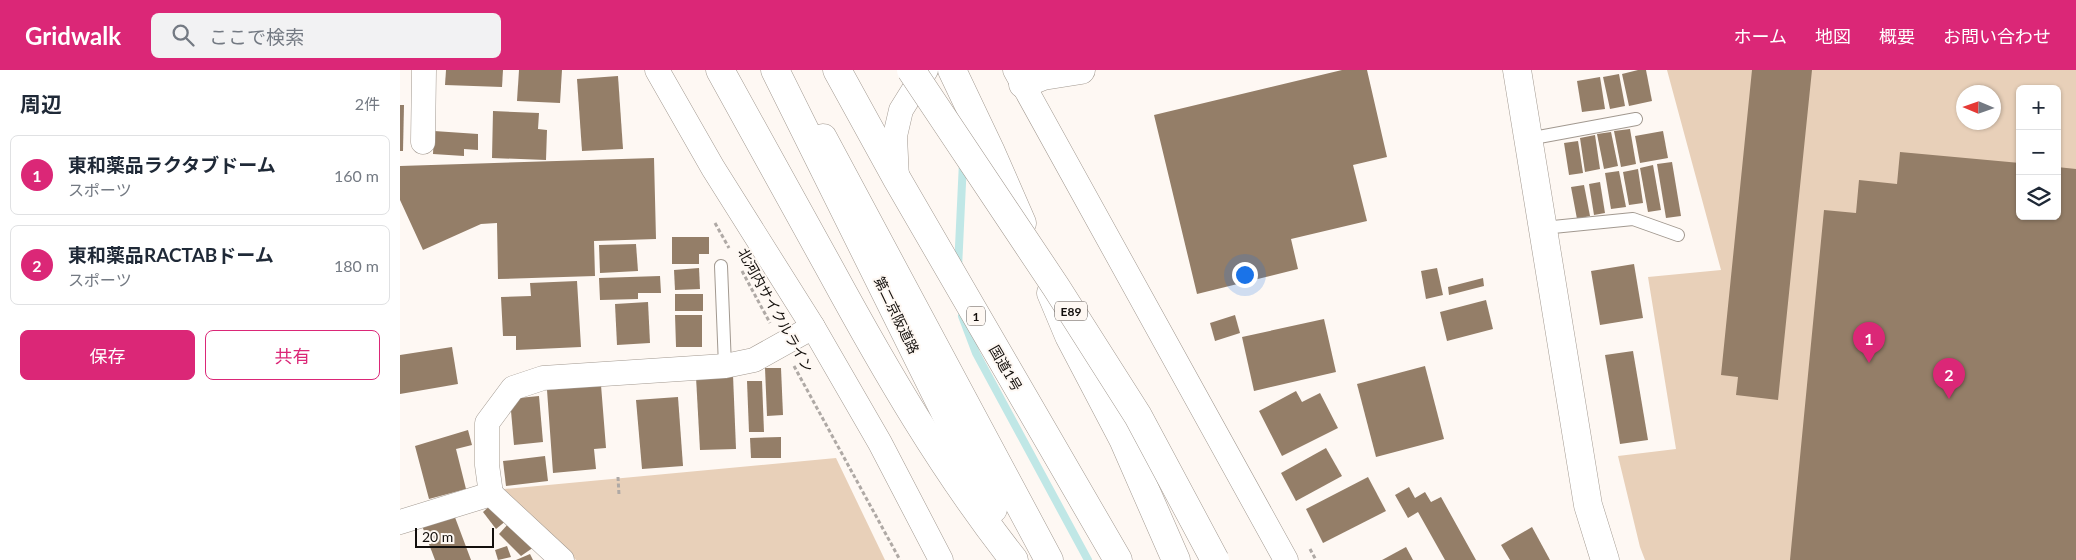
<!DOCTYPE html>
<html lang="ja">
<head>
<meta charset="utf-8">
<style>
  body { margin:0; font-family:Lato,"Noto Sans JP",sans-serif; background:#f2f2f3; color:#1f2937 }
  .controls { position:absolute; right:15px; top:15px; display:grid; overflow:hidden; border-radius:8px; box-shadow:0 1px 4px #0004 }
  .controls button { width:45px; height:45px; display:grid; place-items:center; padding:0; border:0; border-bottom:1px solid #e0e1e3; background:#fff; color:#1f2937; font:25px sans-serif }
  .compass { position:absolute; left:1556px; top:15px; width:45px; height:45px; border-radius:50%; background:#fff; box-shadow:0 1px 4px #0004; rotate:272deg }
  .scale { position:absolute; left:15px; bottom:12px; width:79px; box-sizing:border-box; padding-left:5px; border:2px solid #130f0c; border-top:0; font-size:14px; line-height:18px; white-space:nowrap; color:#130f0c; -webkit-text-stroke:4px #fef8f3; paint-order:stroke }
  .you { position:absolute; left:844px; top:204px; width:18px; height:18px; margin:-12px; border:4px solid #fff; border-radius:50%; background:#1a73e8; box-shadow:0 0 0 8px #1a73e833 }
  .badge { display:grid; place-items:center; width:32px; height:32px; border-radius:50%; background:#db2777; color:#fff; font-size:16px; font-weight:700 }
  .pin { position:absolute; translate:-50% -41px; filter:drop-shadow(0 1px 2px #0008) }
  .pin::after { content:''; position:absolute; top:26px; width:18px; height:15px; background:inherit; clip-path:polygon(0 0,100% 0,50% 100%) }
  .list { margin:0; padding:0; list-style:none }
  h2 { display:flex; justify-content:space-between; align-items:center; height:65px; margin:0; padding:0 20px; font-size:21px }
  h2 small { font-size:16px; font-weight:400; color:#747a83 }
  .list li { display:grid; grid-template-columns:32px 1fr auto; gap:15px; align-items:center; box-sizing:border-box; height:80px; margin:0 10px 10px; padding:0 10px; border:1px solid #e0e1e3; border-radius:8px }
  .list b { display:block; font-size:19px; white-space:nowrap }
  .list p { margin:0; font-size:16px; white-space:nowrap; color:#747a83 }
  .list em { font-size:16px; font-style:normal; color:#747a83 }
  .actions { display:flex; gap:10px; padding:15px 20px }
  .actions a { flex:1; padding:11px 0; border:1px solid #db2777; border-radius:8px; text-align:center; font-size:18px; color:#db2777 }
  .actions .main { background:#db2777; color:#fff }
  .icon { flex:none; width:28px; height:28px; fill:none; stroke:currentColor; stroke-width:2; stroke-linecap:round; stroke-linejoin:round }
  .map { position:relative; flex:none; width:1676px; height:490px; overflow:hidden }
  header { display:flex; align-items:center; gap:30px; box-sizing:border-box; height:70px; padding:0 25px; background:#db2777; color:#fff }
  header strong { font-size:24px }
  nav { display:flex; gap:28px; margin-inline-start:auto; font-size:18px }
  .search { width:350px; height:45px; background:#f2f2f3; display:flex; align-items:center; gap:12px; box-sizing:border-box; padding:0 18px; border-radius:8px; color:#747a83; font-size:19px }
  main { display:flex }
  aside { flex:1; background:#fff }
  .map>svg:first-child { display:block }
</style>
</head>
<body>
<header>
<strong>Gridwalk</strong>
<div class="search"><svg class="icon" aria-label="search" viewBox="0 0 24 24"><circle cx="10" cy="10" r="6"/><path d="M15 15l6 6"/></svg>ここで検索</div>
<nav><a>ホーム</a><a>地図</a><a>概要</a><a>お問い合わせ</a></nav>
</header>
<main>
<aside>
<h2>周辺<small>2件</small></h2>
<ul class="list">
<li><span class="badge">1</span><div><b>東和薬品ラクタブドーム</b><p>スポーツ</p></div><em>160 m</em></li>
<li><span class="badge">2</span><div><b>東和薬品RACTABドーム</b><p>スポーツ</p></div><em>180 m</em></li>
</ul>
<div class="actions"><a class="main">保存</a><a>共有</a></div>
</aside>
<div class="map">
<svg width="1676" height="490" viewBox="0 0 1676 490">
  <rect width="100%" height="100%" fill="#fef8f3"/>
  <g fill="#e8d0b9" fill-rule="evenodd">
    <path d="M1267,0h409v490h-431l-5,-13 -22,-91 58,-7 -28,-172 73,-7zM1620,19h37v127h-37zM1564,22h30v30h-30z"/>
    <polygon points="436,388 485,490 176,490 104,419"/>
  </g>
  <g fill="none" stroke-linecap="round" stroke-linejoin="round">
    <g stroke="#c0e7e6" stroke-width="8">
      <polyline points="558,198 563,92"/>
      <polyline points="562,246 576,283 688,490"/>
    </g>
  </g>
  <g fill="#947e68">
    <polygon points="46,0 103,0 102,17 45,15"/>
    <polygon points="119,0 162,0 160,33 117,31"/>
    <polygon points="942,0 967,0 987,87 953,95 967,151 891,169 898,199 797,224 754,45"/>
    <polygon points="1238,0 1246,0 1252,31 1229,36 1222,4"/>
    <polygon points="1352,0 1412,0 1378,330 1336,325 1338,307 1321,305"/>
    <polygon points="1219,4 1225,36 1210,39 1203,7"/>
    <polygon points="218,6 223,79 182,81 177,9"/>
    <polygon points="1200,7 1205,39 1182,42 1177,11"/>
    <polygon points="0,35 4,35 3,81 0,81"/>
    <polygon points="93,41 139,43 138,59 147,60 146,90 92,88"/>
    <polygon points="1230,59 1236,94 1221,97 1214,61"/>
    <polygon points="34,61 78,64 78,80 64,79 64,86 33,84"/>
    <polygon points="1263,61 1268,88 1240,93 1235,66"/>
    <polygon points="1211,62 1218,96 1204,99 1197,64"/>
    <polygon points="1195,65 1200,99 1185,102 1180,68"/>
    <polygon points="1178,71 1183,103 1169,105 1164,73"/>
    <polygon points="1500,82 1620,93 1620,146 1657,146 1657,97 1676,99 1676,490 1390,490 1424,140 1456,143 1459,110 1497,114"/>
    <polygon points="254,88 256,169 194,171 195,206 98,209 97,153 81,154 23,180 0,130 0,96"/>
    <polygon points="1272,92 1281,146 1266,148 1257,94"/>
    <polygon points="1253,95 1261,140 1248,142 1240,98"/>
    <polygon points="1238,99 1243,133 1229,135 1223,102"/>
    <polygon points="1219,101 1226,137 1211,139 1205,103"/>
    <polygon points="1200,112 1205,143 1194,145 1189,114"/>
    <polygon points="1184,115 1190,146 1177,149 1171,117"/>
    <polygon points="272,167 309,167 309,184 299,184 299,194 272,194"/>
    <polygon points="236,174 238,201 200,203 199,175"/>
    <polygon points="1234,194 1243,248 1200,255 1191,201"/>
    <polygon points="299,198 300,219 275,220 274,200"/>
    <polygon points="1037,198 1043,225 1026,229 1021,201"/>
    <polygon points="260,206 261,223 238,223 238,229 200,230 199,208"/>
    <polygon points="1083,208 1084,216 1049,225 1048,217"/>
    <polygon points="177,211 181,277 116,280 116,266 103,266 101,227 131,226 130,213"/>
    <rect x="275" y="224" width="28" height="17"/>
    <polygon points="1086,230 1093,259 1047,271 1040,242"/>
    <polygon points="248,232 250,273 217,275 215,234"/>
    <polygon points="275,245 302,245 302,277 276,277"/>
    <polygon points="835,245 840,263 815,271 810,253"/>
    <polygon points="924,249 936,302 854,321 842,267"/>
    <polygon points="52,277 58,314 0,324 0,285"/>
    <polygon points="1233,281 1248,370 1220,374 1205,285"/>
    <polygon points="1025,296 1044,369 976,387 957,314"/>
    <polygon points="365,298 381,298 383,345 367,346"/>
    <polygon points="333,305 336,379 300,380 296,307"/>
    <polygon points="347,311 362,311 364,362 349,362"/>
    <polygon points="201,315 206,378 194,379 196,399 153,403 147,320"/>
    <polygon points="896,321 902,332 920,323 938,358 882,386 859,341"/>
    <polygon points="139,326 143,372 114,375 111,341 119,328"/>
    <polygon points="278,327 283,396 242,399 236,330"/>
    <polygon points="68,360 72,375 56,379 66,419 29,429 15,376"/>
    <polygon points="381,367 381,388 351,388 350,368"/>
    <polygon points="926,378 942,406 896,431 881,403"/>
    <polygon points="145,386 148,411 106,416 103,391"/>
    <polygon points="968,407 986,441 923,473 906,439"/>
    <polygon points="1009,417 1015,428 1025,422 1031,432 1041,427 1076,490 1045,490 1018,442 1008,448 995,425"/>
    <polygon points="93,433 107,450 96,459 83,442"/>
    <polygon points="53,442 71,490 35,490 21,453"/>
    <polygon points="109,453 134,477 121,486 99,464"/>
    <polygon points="1132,457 1150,490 1110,490 1101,475"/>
    <polygon points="107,476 111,487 98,490 95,480"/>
    <polygon points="1006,477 1013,490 982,490"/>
    <polygon points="130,484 133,490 116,490"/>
  </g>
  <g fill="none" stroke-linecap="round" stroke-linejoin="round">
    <defs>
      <g id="service">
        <polyline points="1128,69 1236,49"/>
        <polyline points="1143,158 1233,149 1278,165"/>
        <polyline points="321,196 325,296"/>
      </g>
      <g id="minor">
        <polyline points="257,0 313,98 413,257 480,373 541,490"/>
        <polyline points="615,0 886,490"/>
        <polyline points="23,72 24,0"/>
        <polyline points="497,109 495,66 501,40 526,0"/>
        <polyline points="91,424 87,395 87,353 113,318 143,308 325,296 354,290 413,257"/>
        <polyline points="0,452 91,424 162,490"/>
      </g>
      <g id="tertiary">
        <polyline points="1117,0 1188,435 1205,490"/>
        <polyline points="623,14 643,6 681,0"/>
      </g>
      <g id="trunk">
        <polyline points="437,0 497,109 718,490"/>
        <polyline points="423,68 649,490"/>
      </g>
      <g id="motorway">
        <path d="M320,0c37,66 73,133 110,199 55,101 113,201 184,291"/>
        <polyline points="375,0 593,439"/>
        <polyline points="552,0 591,82 622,153"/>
        <polyline points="651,223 669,266 723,369 776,490"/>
      </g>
    </defs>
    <use href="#service" stroke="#a29990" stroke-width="14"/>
    <use href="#minor" stroke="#a29990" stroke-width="25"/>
    <use href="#tertiary" stroke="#a29990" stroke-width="29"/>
    <use href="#trunk" stroke="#a29990" stroke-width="29"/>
    <use href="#motorway" stroke="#a29990" stroke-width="29"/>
    <g stroke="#afa9a5" stroke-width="3" stroke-dasharray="4 2.5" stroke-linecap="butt">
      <polyline points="315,153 329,178"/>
      <polyline points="342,201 370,253"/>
      <polyline points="394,296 500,490"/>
      <polyline points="218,407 219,425"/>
      <polyline points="910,479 916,490"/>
    </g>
    <use href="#service" stroke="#fff" stroke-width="12"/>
    <use href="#minor" stroke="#fff" stroke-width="24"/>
    <use href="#tertiary" stroke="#fff" stroke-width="28"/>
    <use href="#trunk" stroke="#fff" stroke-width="28"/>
    <use href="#motorway" stroke="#fff" stroke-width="28"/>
    <defs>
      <polyline id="motorway-bridge" points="511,0 656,217 738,346 815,490"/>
    </defs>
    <use href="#motorway-bridge" stroke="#a29990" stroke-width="29" stroke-linecap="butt"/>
    <use href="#motorway-bridge" stroke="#fff" stroke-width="28"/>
  </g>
  <g text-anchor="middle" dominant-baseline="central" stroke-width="4" stroke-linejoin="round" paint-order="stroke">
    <g fill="#fef8f3" stroke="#5a5551" stroke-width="1">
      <rect x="655" y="231.5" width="32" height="19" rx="4"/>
      <rect x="567" y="236.5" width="18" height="19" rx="4"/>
    </g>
    <g font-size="12" font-weight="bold" fill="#130f0c">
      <text x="671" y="241">E89</text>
      <text x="576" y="246">1</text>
    </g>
    <g font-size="14" fill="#130f0c" stroke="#fef8f3">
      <text transform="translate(376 240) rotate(61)">北河内サイクルライン</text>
      <text transform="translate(497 245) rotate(64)">第二京阪道路</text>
      <text transform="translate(606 298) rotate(60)">国道1号</text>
    </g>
  </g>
</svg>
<div class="controls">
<button>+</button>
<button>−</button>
<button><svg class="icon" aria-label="layers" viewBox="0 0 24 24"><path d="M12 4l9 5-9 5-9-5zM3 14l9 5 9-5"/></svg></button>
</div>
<svg class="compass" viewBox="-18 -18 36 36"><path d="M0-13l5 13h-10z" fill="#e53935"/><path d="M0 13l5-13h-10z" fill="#747a83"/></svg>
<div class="scale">20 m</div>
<div class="you"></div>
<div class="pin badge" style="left:1469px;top:293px">1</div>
<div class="pin badge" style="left:1549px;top:329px">2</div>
</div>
</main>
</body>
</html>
